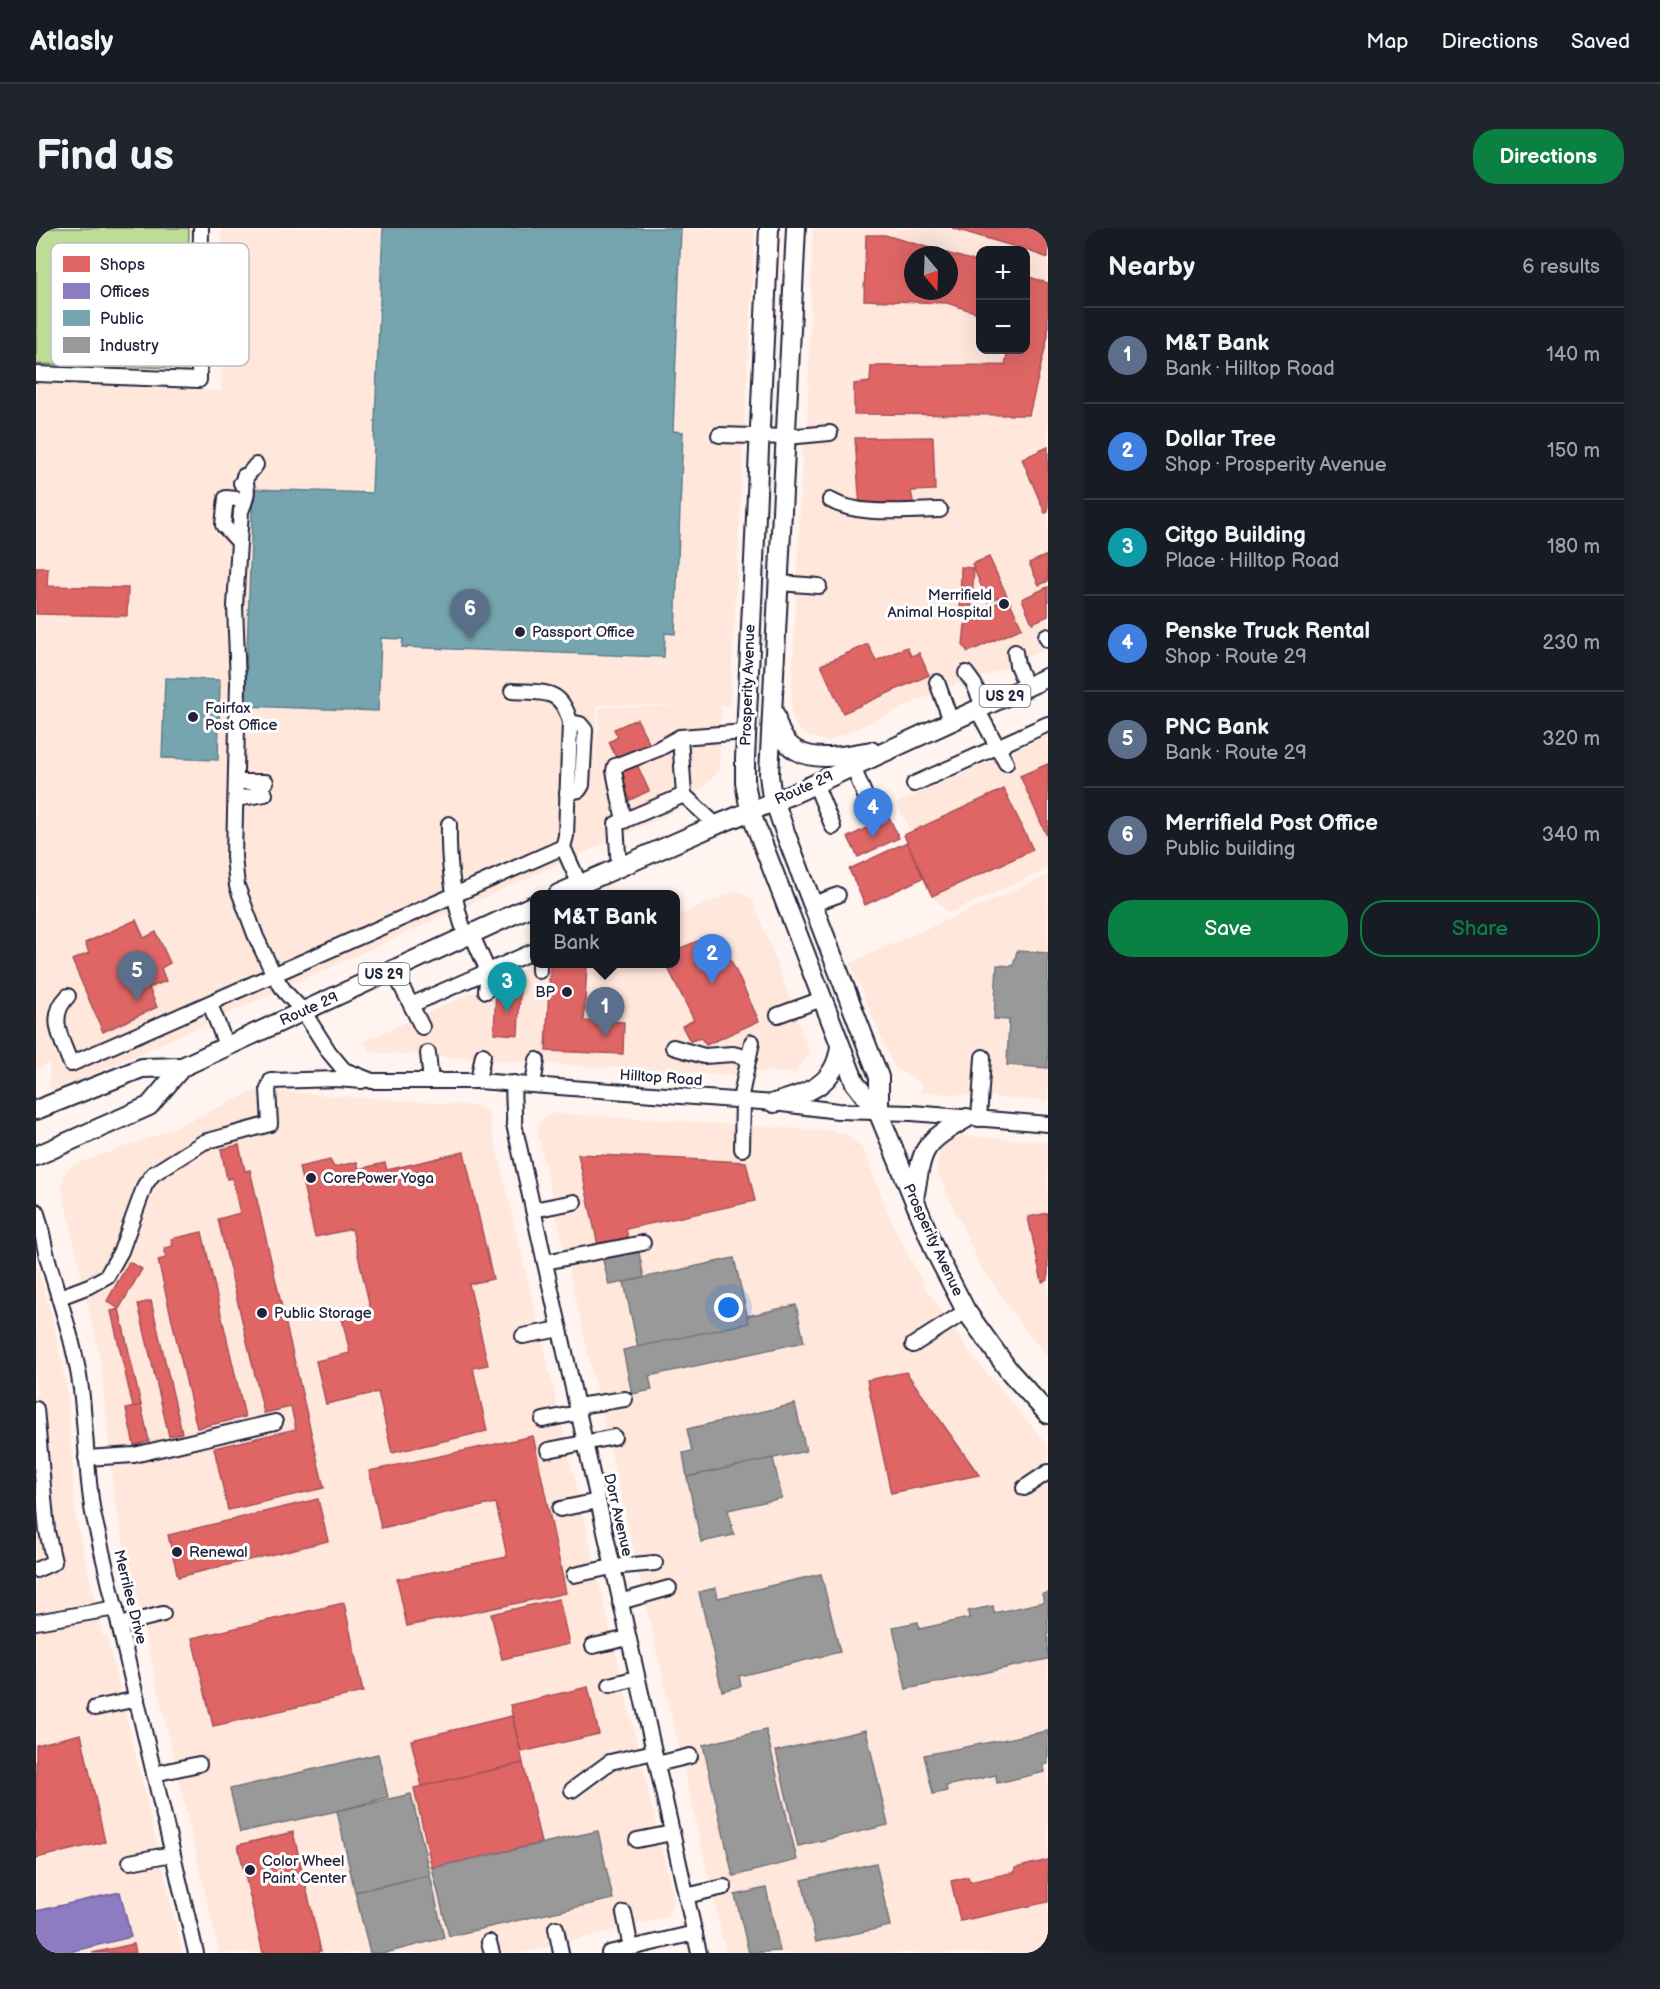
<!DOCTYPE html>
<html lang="en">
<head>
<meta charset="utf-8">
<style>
  body { margin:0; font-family:"Balsamiq Sans",sans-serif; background:#20242c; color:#f1f3f6 }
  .controls { position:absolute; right:18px; top:18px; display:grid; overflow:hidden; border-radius:12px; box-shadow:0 6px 24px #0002 }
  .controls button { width:54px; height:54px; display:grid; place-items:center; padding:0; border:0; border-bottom:2px solid #363941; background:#171b24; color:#f1f3f6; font:30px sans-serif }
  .compass { position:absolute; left:868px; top:18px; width:54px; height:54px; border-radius:50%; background:#171b24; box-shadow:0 6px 24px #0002; rotate:161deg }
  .you { position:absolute; left:693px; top:1080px; width:21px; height:21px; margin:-15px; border:4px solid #fff; border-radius:50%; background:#1a73e8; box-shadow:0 0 0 9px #1a73e833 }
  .badge { display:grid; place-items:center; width:39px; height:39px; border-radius:50%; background:#0b8043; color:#fff; font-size:20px; font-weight:700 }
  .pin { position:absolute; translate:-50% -50px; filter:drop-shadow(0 2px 3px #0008) }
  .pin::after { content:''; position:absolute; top:32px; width:21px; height:18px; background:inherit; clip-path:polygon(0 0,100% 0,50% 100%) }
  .popup { position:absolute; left:494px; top:662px; width:150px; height:78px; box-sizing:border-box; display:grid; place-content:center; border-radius:12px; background:#171b24; filter:drop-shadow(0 2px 4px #0005); font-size:20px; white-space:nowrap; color:#9ea1a6 }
  .popup b { font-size:22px; color:#f1f3f6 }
  .popup::after { content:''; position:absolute; left:50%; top:100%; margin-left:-12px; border:12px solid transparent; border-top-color:#171b24 }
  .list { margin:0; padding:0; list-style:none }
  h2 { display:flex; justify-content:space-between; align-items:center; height:78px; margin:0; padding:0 24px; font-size:26px }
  h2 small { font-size:20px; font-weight:400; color:#9ea1a6 }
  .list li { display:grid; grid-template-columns:39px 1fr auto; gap:18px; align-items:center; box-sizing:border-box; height:96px; padding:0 24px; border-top:2px solid #363941 }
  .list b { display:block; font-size:22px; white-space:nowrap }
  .list p { margin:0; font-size:20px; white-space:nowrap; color:#9ea1a6 }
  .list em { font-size:20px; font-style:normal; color:#9ea1a6 }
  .actions { display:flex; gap:12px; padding:18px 24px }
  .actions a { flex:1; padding:14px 0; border:2px solid #0b8043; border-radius:24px; text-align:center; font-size:21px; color:#0b8043 }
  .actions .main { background:#0b8043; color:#fff }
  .map { position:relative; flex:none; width:1012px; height:1725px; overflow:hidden; border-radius:24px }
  header { display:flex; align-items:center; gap:36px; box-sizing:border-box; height:84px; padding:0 30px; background:#171b24; border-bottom:2px solid #363941 }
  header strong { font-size:28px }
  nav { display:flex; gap:33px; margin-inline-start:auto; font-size:21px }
  .intro { display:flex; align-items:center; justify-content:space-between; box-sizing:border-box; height:144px; padding:0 36px }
  h1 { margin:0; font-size:42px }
  .button { padding:15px 27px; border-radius:24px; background:#0b8043; color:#fff; font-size:21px; font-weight:700 }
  main { display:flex; gap:36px; padding:0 36px }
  aside { flex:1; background:#171b24; border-radius:24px; box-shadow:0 6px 24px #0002 }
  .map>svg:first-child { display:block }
</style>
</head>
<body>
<header>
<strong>Atlasly</strong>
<nav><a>Map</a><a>Directions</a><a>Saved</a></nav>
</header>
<div class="intro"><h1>Find us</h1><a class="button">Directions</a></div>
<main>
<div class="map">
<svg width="1012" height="1725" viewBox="0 0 1012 1725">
  <rect width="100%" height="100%" fill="#fff4ef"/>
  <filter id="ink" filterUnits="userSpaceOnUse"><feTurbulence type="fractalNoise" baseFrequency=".0167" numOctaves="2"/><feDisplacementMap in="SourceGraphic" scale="12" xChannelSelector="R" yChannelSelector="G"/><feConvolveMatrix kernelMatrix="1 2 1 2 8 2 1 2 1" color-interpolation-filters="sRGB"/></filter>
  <g filter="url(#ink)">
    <g fill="#ffe7dc" fill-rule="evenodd">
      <path d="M186,0h533l-25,477h-9l-2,66 -25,25 4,5 -648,293 -1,-31 -13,6v-686l185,8zM561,477h101l-99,3 -5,79z"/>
      <path d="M777,0h235v420l-88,39 -1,-5 -123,56 -9,3 -18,-4 -8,-5 -7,-10 -3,-11 12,-276h4zM945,22h45v100h-45zM877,27h36v36h-36z"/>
      <polygon points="1012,507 1012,641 913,685 896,668 867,605 873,601 861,575"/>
      <polygon points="1012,647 1012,873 885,864 885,855 858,839 814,735"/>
      <polygon points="702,662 717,672 774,826 759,845 700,842 700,848 334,824 328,813 500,736 640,736 640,689"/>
      <polygon points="221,862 441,878 452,884 638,1672 631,1689 486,1725 183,1725 79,1276 65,1136 26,960 28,946 38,937 119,908"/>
      <polygon points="513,885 795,903 812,907 827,921 857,997 889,1059 937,1129 1008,1213 1012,1219 1012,1725 690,1725 502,907 504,894"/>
      <polygon points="926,908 1012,914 1012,1128 989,1102 945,1039 900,941 905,918"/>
      <polygon points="0,1034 17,1091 32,1167 39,1287 67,1409 71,1408 147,1725 0,1725"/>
    </g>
    <polygon fill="#bddd96" stroke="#708068" stroke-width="1.5" points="0,0 153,0 149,140 0,136"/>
    <g fill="#e06666" stroke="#a75259" stroke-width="1.5" fill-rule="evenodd">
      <polygon points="916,0 1012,0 1012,30 990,22"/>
      <path d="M830,7h19l96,28v51l-34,-11 -83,-3zM877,27h36v36h-36z"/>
      <polygon points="990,48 1012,55 1012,108 993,187 818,186 818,156 834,154 835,138 969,137 972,122 990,122"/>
      <polygon points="897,209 899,262 875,263 878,279 824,280 819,210"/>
      <polygon points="1012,219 1012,284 1009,285 986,231"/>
      <polygon points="1012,327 1012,353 1003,357 993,335"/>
      <polygon points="953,329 986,400 932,424 927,417 929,397 959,382 957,377 964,374 962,369 952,374 936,336"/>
      <polygon points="925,339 938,340 935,390 924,389"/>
      <polygon points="0,340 12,340 11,358 92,360 91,388 0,386"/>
      <polygon points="1012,359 1012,388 996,395 986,371"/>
      <polygon points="832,416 840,433 871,419 875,428 883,425 893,447 807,485 785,437"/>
      <polygon points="601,491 615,519 582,534 573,514 582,509 578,501"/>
      <polygon points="599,532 613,563 594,572 581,541"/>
      <polygon points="1012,536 1012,608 1011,608 984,548"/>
      <polygon points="968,561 997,622 896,668 868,607"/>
      <polygon points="853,589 863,610 822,629 812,609"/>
      <polygon points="871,614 887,650 829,677 813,641"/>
      <polygon points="100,692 108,710 120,704 134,735 125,740 130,753 113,760 121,779 67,804 36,732 53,725 49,715"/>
      <polygon points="676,707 687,715 723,793 670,817 665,810 654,813 646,798 658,792 630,736 640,736 640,722"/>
      <polygon points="514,736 551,736 548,793 588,794 587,826 510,823"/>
      <polygon points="460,762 484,763 482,807 458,805"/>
      <polygon points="203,917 209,943 214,942 288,1260 192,1282 178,1220 260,1201 255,1179 228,1185 182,991 204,985 196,950 191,951 185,921"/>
      <polygon points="428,924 457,1051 433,1056 452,1137 437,1140 451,1203 356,1225 342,1164 290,1176 280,1133 314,1125 306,1090 335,1083 316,1001 279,1009 263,939 294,932 298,939 321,934 323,941 349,935 351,942"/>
      <polygon points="542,926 710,934 719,973 590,1001 592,1011 562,1017"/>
      <polygon points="1012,985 1012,1052 1006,1054 992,989"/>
      <polygon points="166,1004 209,1189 161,1200 122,1032 130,1030 128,1020 137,1018 135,1011"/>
      <polygon points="93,1034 106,1041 83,1081 71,1073"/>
      <polygon points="115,1073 146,1205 133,1208 102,1076"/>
      <polygon points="83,1081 105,1177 97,1179 75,1083"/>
      <polygon points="870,1144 943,1247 855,1265 831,1152"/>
      <polygon points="105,1177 113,1213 98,1217 90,1181"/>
      <polygon points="497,1208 530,1365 371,1398 361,1351 471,1329 460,1275 345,1300 333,1243"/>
      <polygon points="282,1271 292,1313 142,1349 132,1307"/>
      <polygon points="523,1371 533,1416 466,1431 455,1386"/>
      <polygon points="308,1375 327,1464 177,1498 156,1410"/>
      <polygon points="552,1459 563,1506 485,1524 474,1477"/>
      <polygon points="476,1488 487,1535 386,1558 375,1512"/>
      <polygon points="45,1506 69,1614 0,1630 0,1517"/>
      <polygon points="487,1535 505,1615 396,1640 378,1560"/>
      <polygon points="257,1604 285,1723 275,1725 227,1725 202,1617"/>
      <polygon points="1012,1632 1012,1674 924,1693 915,1653 932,1649 934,1654 979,1644 979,1640"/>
      <polygon points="98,1716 100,1725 56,1725"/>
    </g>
    <polygon fill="#8e7cc3" stroke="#6e619a" stroke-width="1.5" points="84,1664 95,1709 30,1725 0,1725 0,1683"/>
    <g fill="#76a5af" stroke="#5d7e8c" stroke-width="1.5">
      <polygon points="347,0 645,0 637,203 647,204 639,406 629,405 628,429 366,419 367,411 345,410 342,483 209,478 217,261 336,265"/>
      <polygon points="129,450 184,452 182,532 126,530"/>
    </g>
    <g fill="#999" stroke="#75757d" stroke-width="1.5">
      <polygon points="981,723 1012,725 1012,840 971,837 973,792 958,791 961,737 977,738"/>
      <polygon points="602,1020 608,1050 573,1057 566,1028"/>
      <polygon points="698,1030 713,1095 602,1120 588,1054"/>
      <polygon points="760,1077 768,1114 613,1148 616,1162 596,1166 587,1122 713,1095 711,1088"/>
      <polygon points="759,1176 770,1223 651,1249 647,1225 656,1223 651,1201"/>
      <polygon points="737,1230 746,1270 692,1282 698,1307 665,1314 651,1249"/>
      <polygon points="785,1346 804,1424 703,1448 705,1458 686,1463 663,1364 680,1360 682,1370"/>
      <polygon points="1012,1365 1012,1431 870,1461 857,1399 882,1394 883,1401 933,1390 932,1383 957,1378 958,1385 1008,1374 1006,1366"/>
      <polygon points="730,1502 761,1632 697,1648 667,1517"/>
      <polygon points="830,1502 852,1597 762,1618 740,1523"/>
      <polygon points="1012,1503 1012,1536 1007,1537 1009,1544 961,1555 960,1547 910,1558 911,1563 897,1566 888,1527"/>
      <polygon points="342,1526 352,1569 301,1583 204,1604 194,1561"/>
      <polygon points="375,1566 394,1647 319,1664 301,1583"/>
      <polygon points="562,1603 577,1671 413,1708 396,1640"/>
      <polygon points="840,1635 854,1698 780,1714 766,1652"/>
      <polygon points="394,1647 408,1710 349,1725 334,1725 319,1664"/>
      <polygon points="730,1660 744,1723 713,1725 699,1667"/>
    </g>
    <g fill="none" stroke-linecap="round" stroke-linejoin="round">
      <defs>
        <g id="minor">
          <polyline points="0,146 163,152 165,0"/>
          <polyline points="683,207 751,209 794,205"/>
          <path d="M208,248c5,13 3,22 -3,35l-6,95 3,77 -4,174 3,29 19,51 18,38 11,17 18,19 26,41 15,18 28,11h106l296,22 64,8 74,2 136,11"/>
          <polyline points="205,255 220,237"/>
          <polyline points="201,271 190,270 187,297 203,314"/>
          <path d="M794,272c29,17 76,10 110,10"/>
          <polyline points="743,355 783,358"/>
          <polyline points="1010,408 1012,412"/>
          <polyline points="979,424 981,437 990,458"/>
          <polyline points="930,445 938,456 947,478"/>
          <polyline points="901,454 915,493"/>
          <path d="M476,463c31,2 49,-4 58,31l-4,114 -3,11 17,38"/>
          <polyline points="941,481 970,535"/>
          <polyline points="817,539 835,582"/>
          <polyline points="200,554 230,554"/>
          <polyline points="779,555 797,599"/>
          <polyline points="878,556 1012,496"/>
          <polyline points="531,565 543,562 546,557 549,502 544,496 534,494"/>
          <polyline points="200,571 229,566"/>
          <polyline points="588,593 578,543 579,538 622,521 644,509"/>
          <path d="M413,596c-1,37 4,77 17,112"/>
          <polyline points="680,597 648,567 644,509 710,504"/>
          <polyline points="583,640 580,596 648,567"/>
          <polyline points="777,676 802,667"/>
          <polyline points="435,705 452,743 450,763"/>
          <polyline points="357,742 375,777 498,723"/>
          <polyline points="503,743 503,736"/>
          <path d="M32,768c-21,21 -6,44 3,68l492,-217"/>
          <polyline points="174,776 190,817"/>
          <polyline points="375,777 386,799"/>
          <polyline points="742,787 786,771"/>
          <polyline points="637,819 668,828 697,826 713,830"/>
          <polyline points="392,825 395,853"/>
          <polyline points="442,853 447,827"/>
          <path d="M478,855c-2,14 1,27 0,41l185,829"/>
          <polyline points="497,857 501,832"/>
          <polyline points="704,872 716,814"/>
          <polyline points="943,891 947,829"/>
          <polyline points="706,921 707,872"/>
          <polyline points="497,982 538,974"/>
          <path d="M0,983c6,16 7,32 12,49 12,43 27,84 33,129 5,41 5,83 12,124l103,440"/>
          <polyline points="509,1034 607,1015"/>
          <polyline points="24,1069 53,1058 71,1048 85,1023 109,957 117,946 168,914 234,896 232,861 235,853 301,851 326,853"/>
          <polyline points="487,1108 524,1101"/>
          <polyline points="877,1117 930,1083"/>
          <polyline points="541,1178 589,1171"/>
          <polyline points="0,1181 11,1303 18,1334 0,1342"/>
          <polyline points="507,1192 542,1185"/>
          <polyline points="512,1222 578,1209"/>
          <polyline points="50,1230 98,1227 239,1194"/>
          <polyline points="988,1260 1012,1244"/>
          <polyline points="524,1281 562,1273"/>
          <polyline points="538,1347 576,1339 619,1335"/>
          <polyline points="584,1374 633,1360"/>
          <polyline points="0,1394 80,1380"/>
          <polyline points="84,1397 127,1386"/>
          <polyline points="557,1418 592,1410"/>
          <polyline points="574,1457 601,1450"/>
          <polyline points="59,1480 101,1471"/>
          <polyline points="621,1536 654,1528"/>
          <polyline points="118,1546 163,1536"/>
          <polyline points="536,1562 574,1534 618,1524"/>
          <polyline points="601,1612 636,1605"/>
          <polyline points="94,1634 136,1626"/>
          <polyline points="650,1668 688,1659"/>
          <polyline points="588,1685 595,1720"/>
          <polyline points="520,1700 525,1725"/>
          <polyline points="453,1714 456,1725"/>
          <polyline points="573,1725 659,1705"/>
        </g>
        <g id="major">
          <polyline points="733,0 709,531 709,554 714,583 819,855 843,886 900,1025 930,1083 974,1144 1012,1186"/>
          <polyline points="760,0 733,547 735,563 750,607 843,849 843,886"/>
          <path d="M739,487c10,54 56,43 96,36"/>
          <polyline points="522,666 680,597 757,566 1012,449"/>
          <path d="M738,875c34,-10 62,-18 66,-57"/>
          <polyline points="0,882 106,840 146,839"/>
          <polyline points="0,928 113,878 146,839 498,677"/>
          <path d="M878,971c9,-52 6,-54 53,-81"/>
        </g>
      </defs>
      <use href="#minor" stroke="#22223b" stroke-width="18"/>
      <use href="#major" stroke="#22223b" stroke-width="22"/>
      <use href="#minor" stroke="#fff" stroke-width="14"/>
      <use href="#major" stroke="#fff" stroke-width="18"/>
    </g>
  </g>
  <g fill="#22223b" stroke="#fff" stroke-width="2">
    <circle cx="968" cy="376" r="6"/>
    <circle cx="484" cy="404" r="6"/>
    <circle cx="157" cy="489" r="6"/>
    <circle cx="531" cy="764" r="6"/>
    <circle cx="275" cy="950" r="6"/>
    <circle cx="226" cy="1085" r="6"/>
    <circle cx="141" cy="1324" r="6"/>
    <circle cx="214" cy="1642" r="6"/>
  </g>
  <g text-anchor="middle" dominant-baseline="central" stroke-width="6" stroke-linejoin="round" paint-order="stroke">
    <g fill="#fff" stroke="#646476" stroke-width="1.5">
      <rect x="943.5" y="457" width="51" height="22" rx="4.5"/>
      <rect x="322.5" y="735" width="51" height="22" rx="4.5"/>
    </g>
    <g font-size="14" font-weight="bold" fill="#22223b">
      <text x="969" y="468">US 29</text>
      <text x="348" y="746">US 29</text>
    </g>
    <g font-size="15" fill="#22223b" stroke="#fff" text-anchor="start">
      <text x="956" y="367" text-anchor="end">Merrifield<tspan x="956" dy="17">Animal Hospital</tspan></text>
      <text x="496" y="404">Passport Office</text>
      <text x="169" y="480">Fairfax<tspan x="169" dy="17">Post Office</tspan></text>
      <text x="519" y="764" text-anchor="end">BP</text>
      <text x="287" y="950">CorePower Yoga</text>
      <text x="238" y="1085">Public Storage</text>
      <text x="153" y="1324">Renewal</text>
      <text x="226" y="1633">Color Wheel<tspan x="226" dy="17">Paint Center</tspan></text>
    </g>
    <g font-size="15" fill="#22223b" stroke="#fff">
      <text transform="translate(712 457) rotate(-88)">Prosperity Avenue</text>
      <text transform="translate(768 560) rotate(-24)">Route 29</text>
      <text transform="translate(273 781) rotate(-24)">Route 29</text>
      <text transform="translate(625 850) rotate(4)">Hilltop Road</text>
      <text transform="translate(897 1012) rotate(65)">Prosperity Avenue</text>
      <text transform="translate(582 1287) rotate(77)">Dorr Avenue</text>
      <text transform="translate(94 1369) rotate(76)">Merrilee Drive</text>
    </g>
  </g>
  <rect x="15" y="15" width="198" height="123" rx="9" fill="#fff" stroke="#bdbdc4" stroke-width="1.5"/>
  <rect x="27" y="28" width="27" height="16" fill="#e06666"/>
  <rect x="27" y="55" width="27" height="16" fill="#8e7cc3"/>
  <rect x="27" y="82" width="27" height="16" fill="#76a5af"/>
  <rect x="27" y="109" width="27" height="16" fill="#999"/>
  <g font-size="16" fill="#22223b">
    <text x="64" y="42">Shops</text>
    <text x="64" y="69">Offices</text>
    <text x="64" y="96">Public</text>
    <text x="64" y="123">Industry</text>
  </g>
</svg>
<div class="controls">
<button>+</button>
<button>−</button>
</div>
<svg class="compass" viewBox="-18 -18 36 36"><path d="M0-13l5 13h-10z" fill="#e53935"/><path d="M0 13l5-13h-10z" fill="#9ea1a6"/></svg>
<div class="you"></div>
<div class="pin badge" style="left:569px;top:809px;background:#5c6f8a">1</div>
<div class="popup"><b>M&amp;T Bank</b>Bank</div>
<div class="pin badge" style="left:676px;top:756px;background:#3f7fe0">2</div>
<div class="pin badge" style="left:471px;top:784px;background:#0f9aa8">3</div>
<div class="pin badge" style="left:837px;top:610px;background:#3f7fe0">4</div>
<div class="pin badge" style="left:101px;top:773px;background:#5c6f8a">5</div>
<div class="pin badge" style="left:434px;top:411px;background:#5c6f8a">6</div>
</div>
<aside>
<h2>Nearby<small>6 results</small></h2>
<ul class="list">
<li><span class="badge" style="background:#5c6f8a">1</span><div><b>M&amp;T Bank</b><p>Bank · Hilltop Road</p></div><em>140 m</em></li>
<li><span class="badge" style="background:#3f7fe0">2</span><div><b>Dollar Tree</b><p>Shop · Prosperity Avenue</p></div><em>150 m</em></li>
<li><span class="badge" style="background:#0f9aa8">3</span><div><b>Citgo Building</b><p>Place · Hilltop Road</p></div><em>180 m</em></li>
<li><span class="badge" style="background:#3f7fe0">4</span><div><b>Penske Truck Rental</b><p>Shop · Route 29</p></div><em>230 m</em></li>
<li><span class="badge" style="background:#5c6f8a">5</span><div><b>PNC Bank</b><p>Bank · Route 29</p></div><em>320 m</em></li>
<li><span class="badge" style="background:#5c6f8a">6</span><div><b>Merrifield Post Office</b><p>Public building</p></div><em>340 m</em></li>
</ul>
<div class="actions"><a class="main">Save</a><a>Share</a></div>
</aside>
</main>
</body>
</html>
